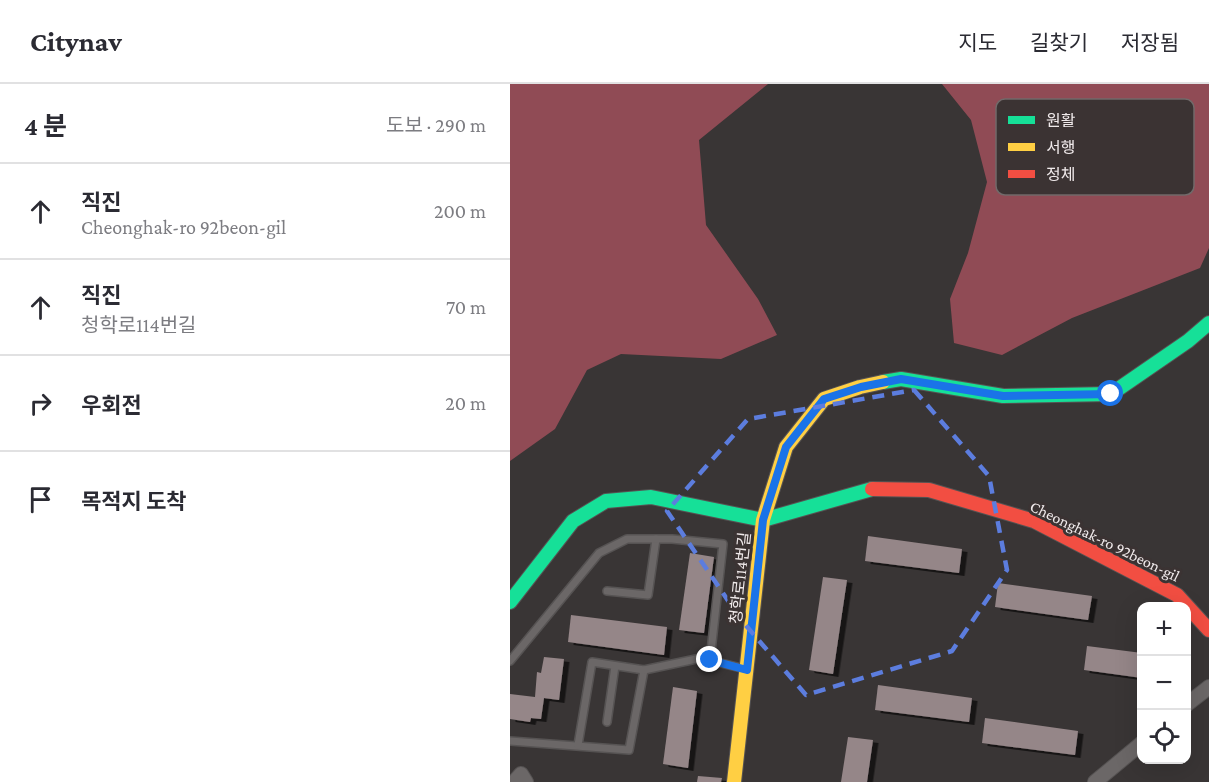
<!DOCTYPE html>
<html lang="ko">
<head>
<meta charset="utf-8">
<style>
  body { margin:0; font-family:"Crimson Pro","Noto Sans KR",serif; background:#f2f2f3; color:#2b2b33 }
  .controls { position:absolute; right:18px; bottom:18px; display:grid; overflow:hidden; border-radius:12px; box-shadow:0 6px 24px #0002 }
  .controls button { width:54px; height:54px; display:grid; place-items:center; padding:0; border:0; border-bottom:2px solid #e1e1e2; background:#fff; color:#2b2b33; font:30px sans-serif }
  .stop { position:absolute; width:18px; height:18px; margin:-14px; border:4px solid #1a73e8; border-radius:50%; background:#fff }
  .stop.end { background:#1a73e8; border-color:#fff; box-shadow:0 2px 6px #0008 }
  .list { margin:0; padding:0; list-style:none }
  h2 { display:flex; justify-content:space-between; align-items:center; height:78px; margin:0; padding:0 24px; font-size:26px }
  h2 small { font-size:20px; font-weight:400; color:#7c7c81 }
  .list li { display:grid; grid-template-columns:39px 1fr auto; gap:18px; align-items:center; box-sizing:border-box; height:96px; padding:0 24px; border-top:2px solid #e1e1e2 }
  .list b { display:block; font-size:22px; white-space:nowrap }
  .list p { margin:0; font-size:20px; white-space:nowrap; color:#7c7c81 }
  .list em { font-size:20px; font-style:normal; color:#7c7c81 }
  .icon { flex:none; width:33px; height:33px; fill:none; stroke:currentColor; stroke-width:2; stroke-linecap:round; stroke-linejoin:round }
  .map { position:relative; flex:none; width:699px; height:698px; overflow:hidden }
  header { display:flex; align-items:center; gap:36px; box-sizing:border-box; height:84px; padding:0 30px; background:#fff; border-bottom:2px solid #e1e1e2 }
  header strong { font-size:28px }
  nav { display:flex; gap:33px; margin-inline-start:auto; font-size:21px }
  main { display:flex }
  aside { flex:1; background:#fff }
  .map>svg:first-child { display:block }
</style>
</head>
<body>
<header>
<strong>Citynav</strong>
<nav><a>지도</a><a>길찾기</a><a>저장됨</a></nav>
</header>
<main>
<aside>
<h2>4 분<small>도보 · 290 m</small></h2>
<ul class="list">
<li><svg class="icon" aria-label="ahead" viewBox="0 0 24 24"><path d="M12 20V5M6 11l6-6 6 6"/></svg><div><b>직진</b><p>Cheonghak-ro 92beon-gil</p></div><em>200 m</em></li>
<li><svg class="icon" aria-label="ahead" viewBox="0 0 24 24"><path d="M12 20V5M6 11l6-6 6 6"/></svg><div><b>직진</b><p>청학로114번길</p></div><em>70 m</em></li>
<li><svg class="icon" aria-label="right" viewBox="0 0 24 24"><path d="M7 20v-9h11M14 6l5 5-5 5"/></svg><div><b>우회전</b></div><em>20 m</em></li>
<li><svg class="icon" aria-label="arrive" viewBox="0 0 24 24"><path d="M6 21V4h12l-3 4 3 4H6"/></svg><div><b>목적지 도착</b></div></li>
</ul>
</aside>
<div class="map">
<svg width="699" height="698" viewBox="0 0 699 698">
  <defs>
    <filter id="shadow"><feDropShadow dx="5.5" dy="3" stdDeviation="0" flood-color="#0009"/></filter>
  </defs>
  <rect width="100%" height="100%" fill="#393535"/>
  <g fill="#904b55">
    <polygon points="0,0 258,0 189,56 196,141 248,215 267,251 211,275 111,270 77,286 45,345 0,377"/>
    <polygon points="432,0 699,0 699,164 690,184 562,234 492,271 444,259 440,215 458,169 477,98 461,36"/>
  </g>
  <g fill="#958688" filter="url(#shadow)">
    <polygon points="358,452 452,465 449,489 355,477"/>
    <polygon points="180,469 204,473 194,549 169,546"/>
    <polygon points="313,493 337,496 323,590 299,586"/>
    <polygon points="488,499 582,512 578,536 485,523"/>
    <polygon points="61,531 157,543 154,571 58,558"/>
    <polygon points="577,562 632,569 632,594 574,586"/>
    <polygon points="34,573 54,575 49,616 34,614 31,635 21,634 20,638 0,635 0,610 25,613 27,588 31,589"/>
    <polygon points="368,601 462,614 459,638 365,626"/>
    <polygon points="163,603 187,607 178,684 153,680"/>
    <polygon points="475,634 568,647 565,671 472,659"/>
    <polygon points="338,653 363,656 357,698 331,698"/>
    <polygon points="188,692 212,694 211,698 187,698"/>
  </g>
  <g fill="none" stroke-linecap="round" stroke-linejoin="round">
    <defs>
      <g id="lane">
        <polyline points="97,507 138,511 146,455"/>
        <polyline points="0,577 89,469 117,455 162,455 213,460 200,576"/>
        <polyline points="97,638 105,582"/>
        <polyline points="0,657 119,666 134,586"/>
        <polyline points="68,661 82,578 134,586 191,574 235,585"/>
      </g>
      <g id="street">
        <polyline points="676,621 699,603"/>
        <polyline points="4,698 11,690 16,698"/>
        <polyline points="585,698 632,659"/>
      </g>
      <g id="fast">
        <polyline points="373,298 391,295 493,312 601,310 678,257 699,239"/>
        <polyline points="0,518 63,437 96,417 141,413 253,436 362,405"/>
      </g>
      <polyline id="slow" points="224,698 253,436 276,363 314,315 350,303 373,298"/>
      <polyline id="jam" points="362,405 419,406 524,437 667,511 699,546"/>
    </defs>
    <use href="#lane" stroke="#565353" stroke-width="10"/>
    <use href="#street" stroke="#565353" stroke-width="16"/>
    <use href="#fast" stroke="#565353" stroke-width="16"/>
    <use href="#slow" stroke="#565353" stroke-width="16"/>
    <use href="#jam" stroke="#565353" stroke-width="16"/>
    <use href="#lane" stroke="#6b6767" stroke-width="7"/>
    <use href="#street" stroke="#6b6767" stroke-width="14"/>
    <use href="#fast" stroke="#16e098" stroke-width="14"/>
    <use href="#slow" stroke="#ffcf43" stroke-width="14"/>
    <use href="#jam" stroke="#f24e42" stroke-width="14"/>
  </g>
  <g fill="none" stroke-linecap="round" stroke-linejoin="round">
    <polyline stroke="#1a73e8" stroke-width="8" points="200,576 237,586 253,436 276,363 314,315 351,303 391,295 493,312 601,310"/>
  </g>
  <path fill="none" stroke="#5c7dde" stroke-width="4.5" stroke-dasharray="12 8" stroke-linejoin="round" d="M404,306l75,86 18,94 -55,81 -146,44 -64,-74 -75,-110 81,-92z"/>
  <g text-anchor="middle" dominant-baseline="central" stroke-width="6" stroke-linejoin="round" paint-order="stroke">
    <g font-size="16" fill="#f0eaeb" stroke="#3b3333">
      <text transform="translate(595 457) rotate(26)">Cheonghak-ro 92beon-gil</text>
      <text transform="translate(230 494) rotate(-84)">청학로114번길</text>
    </g>
  </g>
  <rect x="486" y="15" width="198" height="96" rx="9" fill="#3b3333" stroke="#716a6a" stroke-width="1.5"/>
  <rect x="498" y="32" width="27" height="8" fill="#16e098"/>
  <rect x="498" y="59" width="27" height="8" fill="#ffcf43"/>
  <rect x="498" y="86" width="27" height="8" fill="#f24e42"/>
  <g font-size="16" fill="#f0eaeb">
    <text x="536" y="42">원활</text>
    <text x="536" y="69">서행</text>
    <text x="536" y="96">정체</text>
  </g>
</svg>
<div class="controls">
<button>+</button>
<button>−</button>
<button><svg class="icon" aria-label="locate" viewBox="0 0 24 24"><circle cx="12" cy="12" r="6"/><path d="M12 2v4M12 18v4M2 12h4M18 12h4"/></svg></button>
</div>
<div class="stop" style="left:601px;top:310px"></div>
<div class="stop end" style="left:200px;top:576px"></div>
</div>
</main>
</body>
</html>
